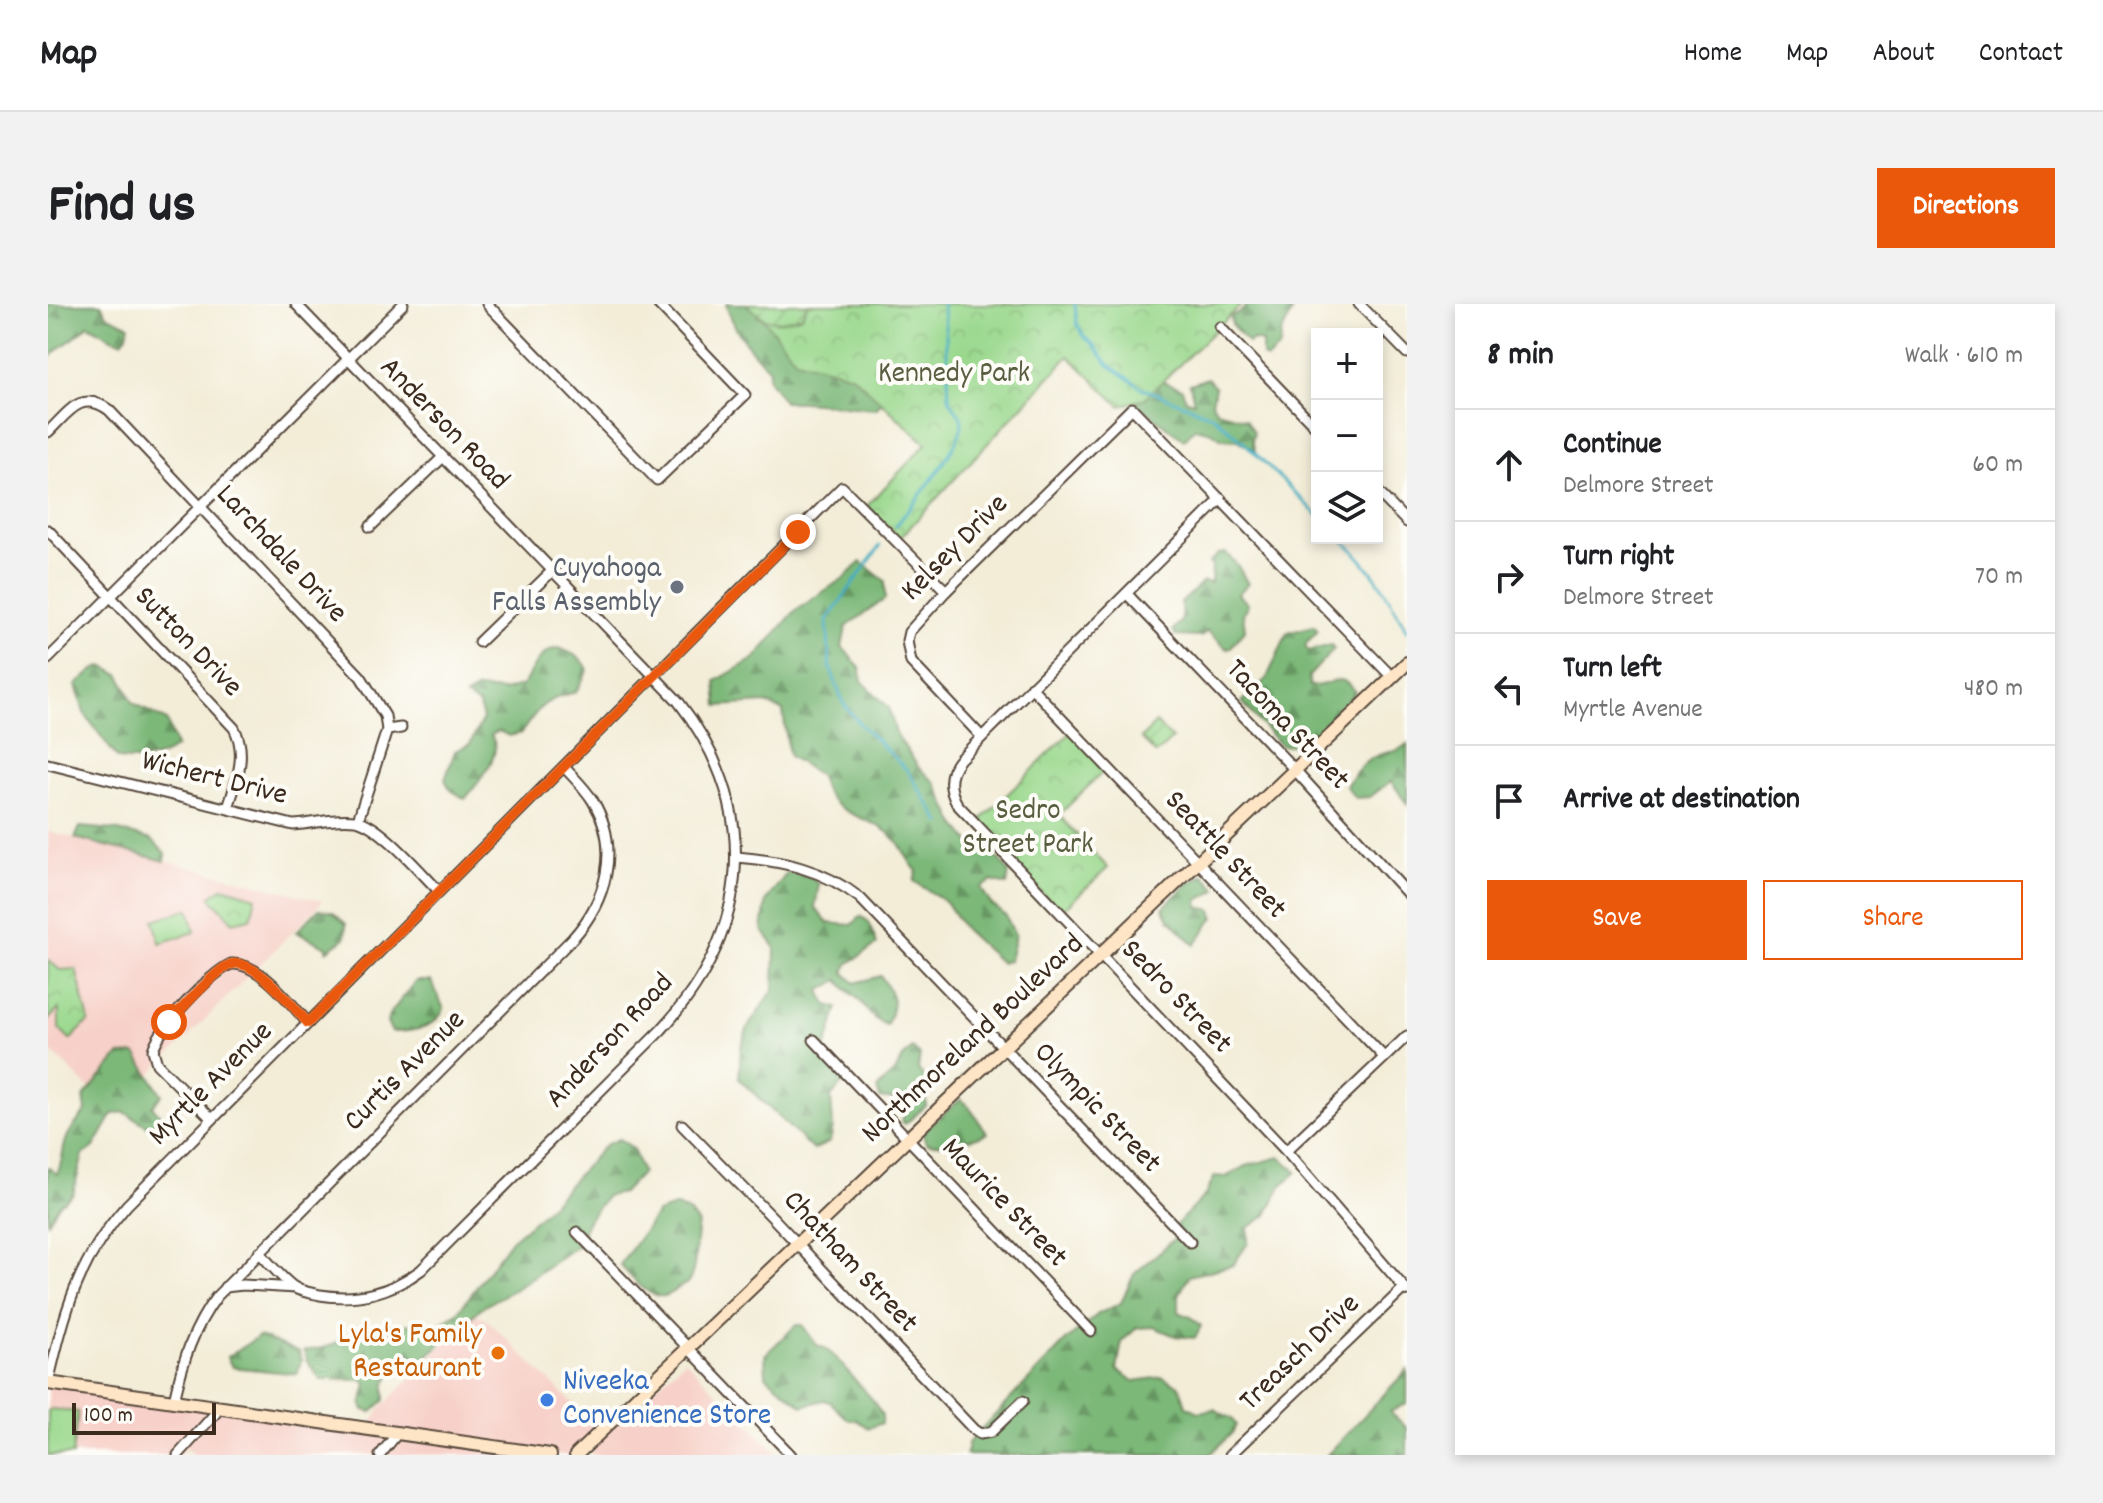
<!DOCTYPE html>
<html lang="en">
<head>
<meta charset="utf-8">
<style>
  body { margin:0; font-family:Dekko,sans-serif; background:#f2f2f2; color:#202124 }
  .controls { position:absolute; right:24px; top:24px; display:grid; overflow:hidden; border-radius:0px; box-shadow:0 4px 12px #0003 }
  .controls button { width:72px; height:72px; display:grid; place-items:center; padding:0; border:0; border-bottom:2px solid #e0e0e0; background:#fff; color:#202124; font:40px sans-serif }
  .scale { position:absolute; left:24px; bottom:20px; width:144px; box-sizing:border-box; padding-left:8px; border:4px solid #3b2a1e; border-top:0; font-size:22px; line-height:28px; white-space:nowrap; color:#3b2a1e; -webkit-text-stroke:6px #fdfcf7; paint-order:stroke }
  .stop { position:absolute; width:24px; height:24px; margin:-18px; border:6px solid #ea580c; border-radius:50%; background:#fff }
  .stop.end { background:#ea580c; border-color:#fff; box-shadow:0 2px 8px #0008 }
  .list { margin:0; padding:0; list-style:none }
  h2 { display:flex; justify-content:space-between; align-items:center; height:104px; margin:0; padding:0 32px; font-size:34px }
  h2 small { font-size:26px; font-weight:400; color:#757577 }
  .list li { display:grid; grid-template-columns:52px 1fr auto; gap:24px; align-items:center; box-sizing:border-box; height:112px; padding:0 32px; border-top:2px solid #e0e0e0 }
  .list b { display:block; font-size:30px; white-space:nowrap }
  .list p { margin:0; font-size:26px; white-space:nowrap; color:#757577 }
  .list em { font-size:26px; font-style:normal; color:#757577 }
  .actions { display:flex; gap:16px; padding:24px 32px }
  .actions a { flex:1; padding:18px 0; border:2px solid #ea580c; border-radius:0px; text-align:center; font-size:28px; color:#ea580c }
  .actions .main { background:#ea580c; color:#fff }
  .icon { flex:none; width:44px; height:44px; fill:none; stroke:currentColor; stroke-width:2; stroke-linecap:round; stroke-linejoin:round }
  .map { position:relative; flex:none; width:1359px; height:1151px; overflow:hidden; border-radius:0px }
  header { display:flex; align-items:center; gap:48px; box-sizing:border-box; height:112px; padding:0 40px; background:#fff; border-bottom:2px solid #e0e0e0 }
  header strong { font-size:38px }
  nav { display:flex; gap:44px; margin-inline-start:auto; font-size:28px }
  .intro { display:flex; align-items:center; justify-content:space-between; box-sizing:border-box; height:192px; padding:0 48px }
  h1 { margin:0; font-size:56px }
  .button { padding:20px 36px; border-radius:0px; background:#ea580c; color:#fff; font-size:28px; font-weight:700 }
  main { display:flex; gap:48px; padding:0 48px }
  aside { flex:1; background:#fff; border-radius:0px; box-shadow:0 4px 12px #0003 }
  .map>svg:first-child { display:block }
</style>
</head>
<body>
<header>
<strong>Map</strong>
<nav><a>Home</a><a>Map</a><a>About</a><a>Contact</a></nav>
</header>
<div class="intro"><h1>Find us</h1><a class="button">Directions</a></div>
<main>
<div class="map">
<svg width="1359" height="1151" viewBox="0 0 1359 1151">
  <defs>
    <pattern id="forest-firs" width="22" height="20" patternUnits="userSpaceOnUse" patternTransform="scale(2)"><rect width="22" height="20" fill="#7bb878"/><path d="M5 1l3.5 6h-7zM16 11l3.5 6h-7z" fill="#669662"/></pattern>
    <pattern id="park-crowns" width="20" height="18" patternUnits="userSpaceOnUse" patternTransform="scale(2)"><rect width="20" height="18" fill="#9ad88d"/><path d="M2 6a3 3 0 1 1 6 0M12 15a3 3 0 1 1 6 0" fill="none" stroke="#86ba79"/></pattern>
    <pattern id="garden-furrows" width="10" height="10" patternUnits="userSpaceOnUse" patternTransform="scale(2)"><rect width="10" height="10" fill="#9ad88d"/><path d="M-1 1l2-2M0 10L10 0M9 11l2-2" fill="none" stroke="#86ba79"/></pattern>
  </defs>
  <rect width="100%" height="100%" fill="#fdfcf7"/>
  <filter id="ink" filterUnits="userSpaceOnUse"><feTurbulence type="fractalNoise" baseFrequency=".0125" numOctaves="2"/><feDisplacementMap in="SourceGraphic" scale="16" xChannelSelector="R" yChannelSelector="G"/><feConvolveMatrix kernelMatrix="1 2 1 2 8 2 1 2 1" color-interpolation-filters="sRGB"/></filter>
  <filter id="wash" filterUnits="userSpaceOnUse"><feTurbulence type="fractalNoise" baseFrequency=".006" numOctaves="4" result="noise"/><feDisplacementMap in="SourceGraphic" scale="32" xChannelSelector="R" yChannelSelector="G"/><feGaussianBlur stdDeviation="1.8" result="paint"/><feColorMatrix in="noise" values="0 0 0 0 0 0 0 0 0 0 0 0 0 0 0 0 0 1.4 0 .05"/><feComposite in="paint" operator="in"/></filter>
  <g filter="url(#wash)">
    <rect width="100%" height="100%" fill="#f3edd8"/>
    <g fill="#f7d1c9">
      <polygon points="0,527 275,597 65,808 0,744"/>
      <polygon points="426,1009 439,1016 553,1127 528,1151 146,1151 138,1143 130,1151 0,1151 0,1079 319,1125 335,1102"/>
      <polygon points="637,1056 730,1151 543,1151 544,1145 548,1139"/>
    </g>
    <g fill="#9ad88d" stroke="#6a8156" stroke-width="2">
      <polygon points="141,605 147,628 112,639 106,616"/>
      <polygon points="3,1105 30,1108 24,1151 0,1151 0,1107"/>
    </g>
    <g fill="url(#forest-firs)" stroke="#5b714b" stroke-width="2">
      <path d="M0,0h53l7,12 21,9 -2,10 -5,6c-14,-2 -21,-11 -34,-16 -12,14 -29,21 -40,35z"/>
      <path d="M678,0h27l141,83 -18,22c-31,-1 -61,-9 -92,-7l-16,-23 1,-10c-19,-19 -36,-39 -43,-65z"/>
      <polygon points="1198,0 1248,0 1233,30 1232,43 1219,55 1214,52 1214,38 1205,36 1200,39 1184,21 1183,13 1196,5"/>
      <polygon points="1160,74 1167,83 1164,98 1169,107 1198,115 1206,128 1204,136 1207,146 1190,136 1174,135 1164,128 1147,124 1136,136 1080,93 1111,75 1134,85 1138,96 1146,98 1142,80"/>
      <polygon points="1178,249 1190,262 1200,280 1190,290 1200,300 1195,310 1197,326 1183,343 1179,345 1159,327 1153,333 1128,332 1125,326 1134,316 1133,299 1155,278 1163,279 1164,262 1161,259 1170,250"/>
      <path d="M813,258l24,19v18l-39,28 -4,20 18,21 2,13 27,27 7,26 23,34 16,14 21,43 15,18 30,18 8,11 -2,13 -15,-4 -11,7 10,16 15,12 9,20 -6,24 -8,3 -37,-34 -17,-26 -33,-22 3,-10c-10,-10 -13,-23 -22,-32 -25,-27 -66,-19 -75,-63l-31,-20 -6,-45 -17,-8 -48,3 -2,-25 39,-23 40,-47 50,-34z"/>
      <path d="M1266,322l4,5 -12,12v5l3,3 22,-6 3,4 -25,27 1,10c22,1 29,-17 45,6 -13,20 -49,59 -75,53l-38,-43 25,-24 20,-45z"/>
      <path d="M511,344c12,5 24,9 29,22l-12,22c-33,8 -36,14 -55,41l-12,3 -10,-5 -8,4c2,4 4,8 4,12 0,18 -20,39 -30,52l-14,-9 -6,-10 10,-29 15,-7 13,-25 -4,-14 -14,-9 13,-7 26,2 19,-6c10,-16 16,-35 36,-37z"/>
      <path d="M55,362l17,9 13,28 34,18 9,26c-18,14 -36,14 -58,12l-34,-46 -8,-28 18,-15z"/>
      <path d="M1359,440v60l-16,-23 -21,16 -15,1 -9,-12c8,-13 21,-28 36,-32 11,-3 16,-2 25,-10z"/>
      <polygon points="32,523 67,526 104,536 118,550 117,557 27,534"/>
      <path d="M739,569l20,2 12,9 -4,24 13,15 24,2 9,-9 8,6 8,22 -29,20 -4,8 11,11 26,-7c14,21 15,25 6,49 -20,-8 -16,-13 -29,-26 -8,-7 -13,-10 -19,-19l-19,11 7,14 11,3 -16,52 23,20 -14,17 2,30 -3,15 -17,8 -74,-71 2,-31 7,-21 26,-38 1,-42 -13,-17 4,-29z"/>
      <polygon points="1156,571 1169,586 1150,596 1151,603 1164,606 1166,613 1147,641 1121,615 1115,604 1139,580"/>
      <polygon points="271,605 285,608 298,620 297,634 279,647 279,643 248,628"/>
      <path d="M368,677h15l13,28c-9,20 -33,23 -52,23l-5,-9 2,-8z"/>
      <path d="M864,744l8,7 -2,14 8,11v26l-21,18 -4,-2 6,-14c-8,-12 -15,-7 -27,-10l-3,-9 19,-19 8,-14z"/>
      <path d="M88,750l26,41 -10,11 10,12 -14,8 -24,-14 -11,2 -19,33 -11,8 -10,39 -14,11 -11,17v-55l9,7c6,-12 5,-23 9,-34 4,-11 13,-20 20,-29l-2,-14 35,-42z"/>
      <path d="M913,795l8,8 18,26c-11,6 -49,14 -61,10l-4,-11z"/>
      <path d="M571,835l14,9 9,25 -20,20 -15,3c-12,14 -27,30 -26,50h-4l-60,42 -36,20 -27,25 -7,3 -6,-13 17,-11 53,-72 33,-28 61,-67z"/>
      <polygon points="1232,853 1249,868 1233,882 1219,911 1200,924 1200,939 1185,961 1141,972 1131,991 1131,1008 1145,1014 1153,1022 1147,1034 1127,1032 1106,1023 1089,1024 1074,1037 1069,1066 1086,1077 1115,1073 1132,1082 1138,1102 1151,1108 1166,1105 1184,1115 1188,1121 1184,1129 1161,1151 918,1151 920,1139 1018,1037 1050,1010 1073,999 1086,970 1133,929 1127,922 1158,890 1167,872 1178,873 1198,862"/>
      <path d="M629,902l13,7 8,11c-4,19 0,42 -10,59 -9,3 -16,11 -24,13 -16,3 -34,-21 -44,-31l37,-52z"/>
      <polygon points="371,1019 388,1034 392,1041 364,1065 345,1066 337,1081 337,1096 324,1108 316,1106 314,1101 319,1080 314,1076 272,1075 259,1056 256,1047 275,1044 311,1031 349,1026 357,1021"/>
      <polygon points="748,1021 754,1021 769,1041 777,1044 786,1052 824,1095 834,1111 834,1119 821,1124 808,1116 801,1116 782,1098 776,1096 755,1102 718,1072 717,1051"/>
      <polygon points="211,1032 251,1048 253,1056 249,1070 184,1063 179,1053"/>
      <polygon points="1359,1066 1359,1099 1342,1108 1359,1124 1359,1151 1279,1151"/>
    </g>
    <g fill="url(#park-crowns)" stroke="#6a8156" stroke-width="2">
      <polygon points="698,0 1194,0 1096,95 1072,102 1021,52 852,234 819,202 878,140 804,71 748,56 717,17"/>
      <polygon points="1024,427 1060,463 1011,511 1060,564 1012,608 929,520"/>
      <polygon points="175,583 208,593 203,614 185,618 162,593"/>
      <polygon points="0,656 12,666 28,665 41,717 22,736 11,725 11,705 0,716"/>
    </g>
    <g fill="url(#garden-furrows)" stroke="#6a8156" stroke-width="2">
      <path d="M698,0h62l-6,12c-29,9 -34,8 -56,-12z"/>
      <polygon points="1108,419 1124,435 1108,450 1093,434"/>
    </g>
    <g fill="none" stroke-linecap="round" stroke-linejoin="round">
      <g stroke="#44afc3" stroke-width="3">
        <polyline points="1027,0 1029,19 1035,32 1045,40 1060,60 1094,84 1165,112 1197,139 1269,211"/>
        <path d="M848,222c17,-23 64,-76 66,-103 0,-11 -12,-17 -13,-27 -2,-31 -1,-61 -7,-92"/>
        <path d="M1293,234c32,30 46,55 66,93"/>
        <polyline points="832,242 779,316 782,363 795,399 812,420 859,466 893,519"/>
      </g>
    </g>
  </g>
  <g filter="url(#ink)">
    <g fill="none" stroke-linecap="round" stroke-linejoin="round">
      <defs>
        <g id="street">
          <polyline points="439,0 609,176 697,91 610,0"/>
          <polyline points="1311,0 1359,49"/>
          <polyline points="1172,23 1269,124"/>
          <path d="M0,128c20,-19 33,-43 61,-22l252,267 24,39 2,14 -29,90"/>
          <polyline points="1329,187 1359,218"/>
          <path d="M1173,195l-261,260c-12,14 -12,29 -3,45l329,347 121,140"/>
          <polyline points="322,223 394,154"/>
          <path d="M0,226l186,198c14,26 2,54 -6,80"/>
          <polyline points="1079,290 1247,466 1359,589"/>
          <polyline points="431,338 503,268"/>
          <polyline points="0,355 355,0"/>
          <polyline points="983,383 1335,752"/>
          <polyline points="339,426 353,424"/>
          <polyline points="933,432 863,358 859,337 861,328 898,287 1084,104 1344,373"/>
          <path d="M0,460l245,61c21,-1 41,-8 62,-5 24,3 66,53 84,71"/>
          <path d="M689,553c46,4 86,12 123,41l330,344"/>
          <polyline points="766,736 1043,1027"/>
          <path d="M164,815l-55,-55 -4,-14c7,-24 56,-75 78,-86 29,-2 59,39 77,59"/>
          <polyline points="634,821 726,915 926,1126 932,1130 943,1128 975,1097"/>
          <polyline points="1238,847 1359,732"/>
          <polyline points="529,928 743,1151"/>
          <path d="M211,948c11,12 23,27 36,36 7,4 17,5 25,7 38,6 70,-2 101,-25l240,-240c91,-99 101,-221 17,-329l-382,-397"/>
          <polyline points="177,983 195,981 248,984"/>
          <path d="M0,1079c17,-72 29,-121 79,-178l715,-718 104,104"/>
          <path d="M126,1096c9,-39 19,-72 43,-104l355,-357c35,-38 49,-92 21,-138 -8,-13 -19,-23 -29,-34"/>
          <polyline points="130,1151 173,1103"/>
          <polyline points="332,1151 349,1130"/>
          <polyline points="1182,1151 1356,984"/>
        </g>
        <g id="secondary">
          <polyline points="0,1079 502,1151"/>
          <polyline points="528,1151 1359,359"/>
        </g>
      </defs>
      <use href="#street" stroke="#57473a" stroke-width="13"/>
      <use href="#secondary" stroke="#57473a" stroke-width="16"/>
      <use href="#street" stroke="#fff" stroke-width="9"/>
      <use href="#secondary" stroke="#fde5c5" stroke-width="12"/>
    </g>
  </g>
  <g fill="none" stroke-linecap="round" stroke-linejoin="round" filter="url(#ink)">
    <path stroke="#ea580c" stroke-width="10" d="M121,718c12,-12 49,-55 63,-58 24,-5 61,43 76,59l490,-491"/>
  </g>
  <circle fill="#6b7280" stroke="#fdfcf7" stroke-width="3" cx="629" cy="283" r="8"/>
  <circle fill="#e8710a" stroke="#fdfcf7" stroke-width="3" cx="450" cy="1049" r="8"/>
  <circle fill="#3f7fe0" stroke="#fdfcf7" stroke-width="3" cx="499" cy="1096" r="8"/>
  <g text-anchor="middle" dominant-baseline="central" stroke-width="8" stroke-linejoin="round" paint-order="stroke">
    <g font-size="30" fill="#585e3f" stroke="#fdfcf7">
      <text x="906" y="71">Kennedy Park</text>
      <text x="980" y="508">Sedro<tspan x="980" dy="34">Street Park</tspan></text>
    </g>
    <g font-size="30" fill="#3b2a1e" stroke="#fdfcf7">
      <text transform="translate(395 121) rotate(46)">Anderson Road</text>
      <text transform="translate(908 245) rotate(-45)">Kelsey Drive</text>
      <text transform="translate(232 251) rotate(47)">Larchdale Drive</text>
      <text transform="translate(139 339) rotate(46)">Sutton Drive</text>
      <text transform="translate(1238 422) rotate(47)">Tacoma Street</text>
      <text transform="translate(166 476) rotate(14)">Wichert Drive</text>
      <text transform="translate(1176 552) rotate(47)">Seattle Street</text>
      <text transform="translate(1127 694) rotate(46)">Sedro Street</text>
      <text transform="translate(926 736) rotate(-43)">Northmoreland Boulevard</text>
      <text transform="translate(563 738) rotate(-47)">Anderson Road</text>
      <text transform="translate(358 768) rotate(-45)">Curtis Avenue</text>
      <text transform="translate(164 781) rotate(-45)">Myrtle Avenue</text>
      <text transform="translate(1048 805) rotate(46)">Olympic Street</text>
      <text transform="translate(955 900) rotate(46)">Maurice Street</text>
      <text transform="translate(801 959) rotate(47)">Chatham Street</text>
      <text transform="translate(1253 1050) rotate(-44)">Treasch Drive</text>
    </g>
    <g font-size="30" fill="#5b616d" stroke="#fdfcf7" text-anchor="end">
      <text x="613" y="266">Cuyahoga<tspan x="613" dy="34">Falls Assembly</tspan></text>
    </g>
    <g font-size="30" fill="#c56008" stroke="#fdfcf7" text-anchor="end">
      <text x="434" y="1032">Lyla's Family<tspan x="434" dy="34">Restaurant</tspan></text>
    </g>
    <g font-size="30" fill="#366cbe" stroke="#fdfcf7" text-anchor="start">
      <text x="515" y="1079">Niveeka<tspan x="515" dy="34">Convenience Store</tspan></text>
    </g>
  </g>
</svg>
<div class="controls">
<button>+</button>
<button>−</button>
<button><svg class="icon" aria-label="layers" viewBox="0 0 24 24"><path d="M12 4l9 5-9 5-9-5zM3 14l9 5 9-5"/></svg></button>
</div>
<div class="scale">100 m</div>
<div class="stop" style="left:121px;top:718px"></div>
<div class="stop end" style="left:750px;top:228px"></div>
</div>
<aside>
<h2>8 min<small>Walk · 610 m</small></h2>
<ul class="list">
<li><svg class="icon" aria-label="ahead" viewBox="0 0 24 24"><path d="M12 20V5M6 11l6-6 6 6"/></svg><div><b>Continue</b><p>Delmore Street</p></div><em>60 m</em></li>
<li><svg class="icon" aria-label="right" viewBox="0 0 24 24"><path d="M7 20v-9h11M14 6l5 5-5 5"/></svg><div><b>Turn right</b><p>Delmore Street</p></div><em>70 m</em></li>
<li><svg class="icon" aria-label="left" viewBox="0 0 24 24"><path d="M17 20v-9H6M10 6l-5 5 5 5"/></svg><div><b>Turn left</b><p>Myrtle Avenue</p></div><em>480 m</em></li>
<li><svg class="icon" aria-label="arrive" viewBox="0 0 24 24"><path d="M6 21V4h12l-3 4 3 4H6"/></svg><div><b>Arrive at destination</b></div></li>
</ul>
<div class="actions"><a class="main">Save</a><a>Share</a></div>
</aside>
</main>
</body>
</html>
